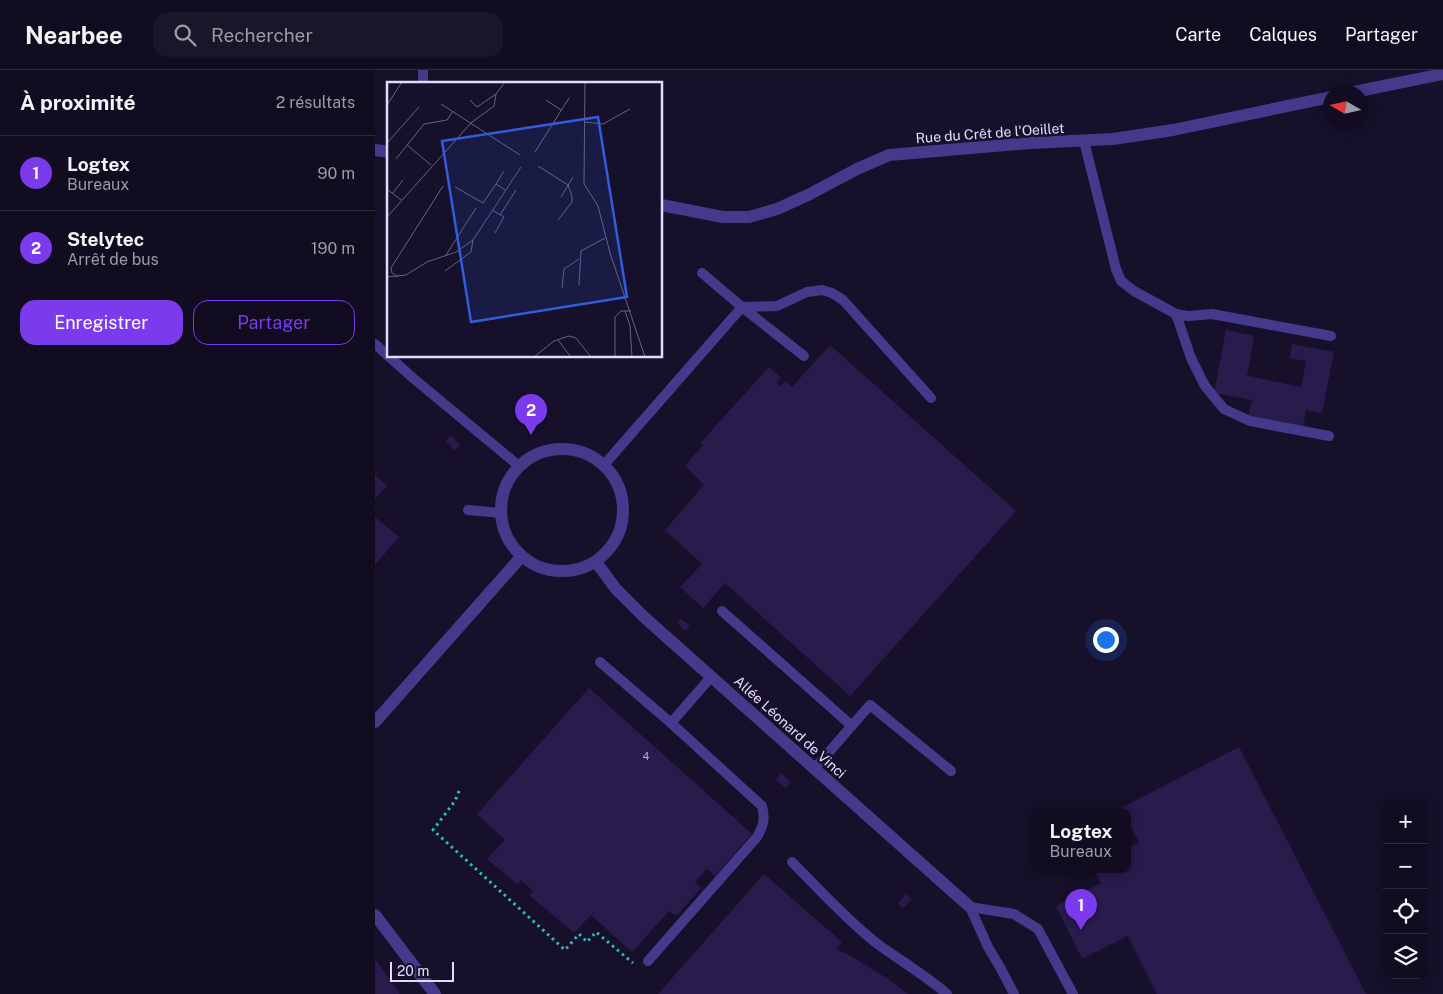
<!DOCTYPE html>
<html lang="fr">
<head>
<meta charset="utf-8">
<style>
  body { margin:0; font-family:"Public Sans",sans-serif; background:#1a1529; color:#f1f3f6 }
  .controls { position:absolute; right:15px; bottom:15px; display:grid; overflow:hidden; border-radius:10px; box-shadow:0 2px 12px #0003 }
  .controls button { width:45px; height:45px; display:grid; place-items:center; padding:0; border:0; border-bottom:1px solid #302c3e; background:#110c20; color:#f1f3f6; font:25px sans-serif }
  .compass { position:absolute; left:948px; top:15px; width:45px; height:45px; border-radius:50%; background:#110c20; box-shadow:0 2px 12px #0003; rotate:279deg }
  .scale { position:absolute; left:15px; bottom:12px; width:64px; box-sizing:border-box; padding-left:5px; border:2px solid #e2daff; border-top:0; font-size:14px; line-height:18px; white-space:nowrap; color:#e2daff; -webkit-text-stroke:4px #17102b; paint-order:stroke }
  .you { position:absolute; left:730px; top:569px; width:18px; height:18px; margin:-12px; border:4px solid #fff; border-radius:50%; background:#1a73e8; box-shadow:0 0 0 8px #1a73e833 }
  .badge { display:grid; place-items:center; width:32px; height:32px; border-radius:50%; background:#7c3aed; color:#fff; font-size:16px; font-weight:700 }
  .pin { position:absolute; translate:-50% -41px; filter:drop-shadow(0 1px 2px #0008) }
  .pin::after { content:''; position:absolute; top:26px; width:18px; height:15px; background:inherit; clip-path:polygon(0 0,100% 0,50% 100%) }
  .popup { position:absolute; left:656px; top:738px; width:100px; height:65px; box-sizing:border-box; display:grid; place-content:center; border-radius:10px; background:#110c20; filter:drop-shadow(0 1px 4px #0005); font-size:16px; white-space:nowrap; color:#9c9ba5 }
  .popup b { font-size:19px; color:#f1f3f6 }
  .popup::after { content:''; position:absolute; left:50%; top:100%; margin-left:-10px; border:10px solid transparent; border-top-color:#110c20 }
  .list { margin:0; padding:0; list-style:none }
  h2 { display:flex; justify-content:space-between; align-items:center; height:65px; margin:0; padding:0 20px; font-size:21px }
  h2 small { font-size:16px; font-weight:400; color:#9c9ba5 }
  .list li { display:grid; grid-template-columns:32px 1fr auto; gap:15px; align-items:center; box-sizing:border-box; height:75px; padding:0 20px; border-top:1px solid #302c3e }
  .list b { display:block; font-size:19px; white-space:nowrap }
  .list p { margin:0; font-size:16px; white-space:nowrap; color:#9c9ba5 }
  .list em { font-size:16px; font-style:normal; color:#9c9ba5 }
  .actions { display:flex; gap:10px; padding:15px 20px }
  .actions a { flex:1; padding:11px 0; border:1px solid #7c3aed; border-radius:15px; text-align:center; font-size:18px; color:#7c3aed }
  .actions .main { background:#7c3aed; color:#fff }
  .icon { flex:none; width:28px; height:28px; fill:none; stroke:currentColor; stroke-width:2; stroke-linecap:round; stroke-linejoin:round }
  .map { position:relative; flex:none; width:1068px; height:924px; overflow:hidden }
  header { display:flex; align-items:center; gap:30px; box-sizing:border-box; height:70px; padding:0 25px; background:#110c20; border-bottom:1px solid #302c3e }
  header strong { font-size:24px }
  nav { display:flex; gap:28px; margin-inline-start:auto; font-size:18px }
  .search { width:350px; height:45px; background:#1a1529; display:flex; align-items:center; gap:12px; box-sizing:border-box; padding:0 18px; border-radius:15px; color:#9c9ba5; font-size:19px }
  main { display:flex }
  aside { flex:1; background:#110c20 }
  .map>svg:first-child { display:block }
</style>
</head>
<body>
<header>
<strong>Nearbee</strong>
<div class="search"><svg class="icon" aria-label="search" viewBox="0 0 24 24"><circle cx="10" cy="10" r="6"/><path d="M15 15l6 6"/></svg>Rechercher</div>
<nav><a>Carte</a><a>Calques</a><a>Partager</a></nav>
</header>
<main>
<aside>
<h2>À proximité<small>2 résultats</small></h2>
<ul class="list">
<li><span class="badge">1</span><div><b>Logtex</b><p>Bureaux</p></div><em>90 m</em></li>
<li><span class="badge">2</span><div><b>Stelytec</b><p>Arrêt de bus</p></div><em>190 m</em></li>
</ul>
<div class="actions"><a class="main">Enregistrer</a><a>Partager</a></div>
</aside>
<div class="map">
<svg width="1068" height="924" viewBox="0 0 1068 924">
  <rect width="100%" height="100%" fill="#17102b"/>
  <g fill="#2a1b4d">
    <polygon points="851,260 879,266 872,306 892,310 926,317 931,291 915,288 917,274 959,282 947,343 931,340 928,357 873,347 877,330 839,323"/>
    <polygon points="455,275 641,441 475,626 350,513 328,538 305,517 327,494 290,460 329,415 310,396 328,375 325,373 394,297 406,308 402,313 406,317 410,311 417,317"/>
    <polygon points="76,365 85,375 79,380 71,371"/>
    <polygon points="0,405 12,416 0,429"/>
    <polygon points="0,447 24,467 0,495"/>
    <polygon points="306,549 315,556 310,561 302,553"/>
    <polygon points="214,618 377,764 340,806 332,799 320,812 326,818 301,846 294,841 257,882 216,845 199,863 154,825 158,821 146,810 142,814 112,789 130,770 102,744"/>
    <polygon points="864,677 991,924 782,924 753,866 707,889 681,836 726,813 719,799 752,799 752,778 764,772 752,749 752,741 748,741 746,738"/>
    <polygon points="406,703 416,712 411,718 401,710"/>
    <polygon points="389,804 467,872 461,879 476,886 516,911 533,924 283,924"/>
    <polygon points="531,824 537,829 528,838 523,834"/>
    <polygon points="0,889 25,924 0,924"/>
  </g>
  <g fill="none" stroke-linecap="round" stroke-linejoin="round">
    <polyline stroke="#2abcc2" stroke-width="3" stroke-dasharray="2.5 4" stroke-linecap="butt" points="84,721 80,731 58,760 190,880 204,864 212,872 221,862 258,893"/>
    <g stroke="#45398c" stroke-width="10">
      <polyline points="48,0 48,14"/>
      <polyline points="709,71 741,199 746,211 759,221 801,244 813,246 837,244 956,266"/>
      <polyline points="327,203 367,237 429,286"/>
      <polyline points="801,244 816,288 830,316 849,339 875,351 954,366"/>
      <polyline points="0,274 38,308 144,396"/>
      <polyline points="228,396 367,237 402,236 432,222 447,220 457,223 468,230 556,328"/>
      <polyline points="93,440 126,443"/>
      <polyline points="347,541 477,656"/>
      <polyline points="225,592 296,653"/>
      <polyline points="439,699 495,635 576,701"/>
      <path d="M417,792c27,27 53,56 83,80 24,18 49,32 72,52"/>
      <polyline points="595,837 639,844 663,859 698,924"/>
      <polyline points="595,837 613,877 626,899 639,924"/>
      <path d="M273,891l109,-124c7,-12 8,-19 5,-31l-91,-83 40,-46"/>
    </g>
    <g stroke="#45398c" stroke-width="12">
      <polyline points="979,22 1068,4"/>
      <polyline points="0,80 14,82"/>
      <polyline points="286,135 348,147 374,147 402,139 433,125 482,99 514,85 656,73 738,69 798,60 956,27"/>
      <circle cx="187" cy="440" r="61"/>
      <polyline points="221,492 241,519 269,547 595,837"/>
      <polyline points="0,652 146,487"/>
      <polyline points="0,845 60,924"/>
    </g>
  </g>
  <g text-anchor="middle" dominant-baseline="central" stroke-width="5" stroke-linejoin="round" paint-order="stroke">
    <g font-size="11" fill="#b4aad2">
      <text x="271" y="686">4</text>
    </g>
    <g font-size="14" fill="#e2daff" stroke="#17102b">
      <text transform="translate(615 63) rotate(-4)">Rue du Crêt de l'Oeillet</text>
      <text transform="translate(415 657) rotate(42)">Allée Léonard de Vinci</text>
    </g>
  </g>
  <g transform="translate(12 12)">
    <rect width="275" height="275" fill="#17102b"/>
    <path fill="none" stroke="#686180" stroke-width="1" d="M198,0l-1,102 14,22 12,47 35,104M83,18l7,7 19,-13 9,-12M159,18l15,10M54,22l79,51M0,23l15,-23M198,40l18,2 27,-15M0,61l32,-36M20,63l24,20M148,70l34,-54M9,77l28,-35 23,-4 6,-9M151,84l30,19 4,11v6l-14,18M109,102l8,-13M68,105l28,16 13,-19 9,6M0,107l14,11M5,112l11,-14M174,115l12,-20M105,128l12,7 -9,16M113,133l16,-25M0,135l84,-94 23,-17 2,-12M59,173l30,-47M58,189l26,-19 2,-12M0,195l19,-2 21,-13 29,-10 17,-12 48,-73M11,195l-6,-4 -1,-5 52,-82M192,203l2,-34 24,-13M175,206l2,-19 15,-10M238,229l5,15 2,31M171,258l13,17M147,275l20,-16 15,-5 7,2 15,19M228,275v-40l6,-6h10"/>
    <path fill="#315cdc" fill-opacity="0.15" stroke="#315cdc" stroke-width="2.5" d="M211,35l29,180 -156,25 -29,-181z"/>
    <rect width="275" height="275" fill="none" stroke="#e2daff" stroke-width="2.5"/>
  </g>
</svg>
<div class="controls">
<button>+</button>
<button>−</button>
<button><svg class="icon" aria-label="locate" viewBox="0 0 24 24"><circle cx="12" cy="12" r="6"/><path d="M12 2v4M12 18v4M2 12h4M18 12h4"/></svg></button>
<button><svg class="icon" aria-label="layers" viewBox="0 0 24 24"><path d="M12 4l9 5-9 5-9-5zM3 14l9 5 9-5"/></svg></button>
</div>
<svg class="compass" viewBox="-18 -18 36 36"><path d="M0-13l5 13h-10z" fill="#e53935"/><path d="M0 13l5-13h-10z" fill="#9c9ba5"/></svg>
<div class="scale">20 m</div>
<div class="you"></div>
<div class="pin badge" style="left:706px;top:860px">1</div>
<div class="popup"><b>Logtex</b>Bureaux</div>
<div class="pin badge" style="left:156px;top:365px">2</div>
</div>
</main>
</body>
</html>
